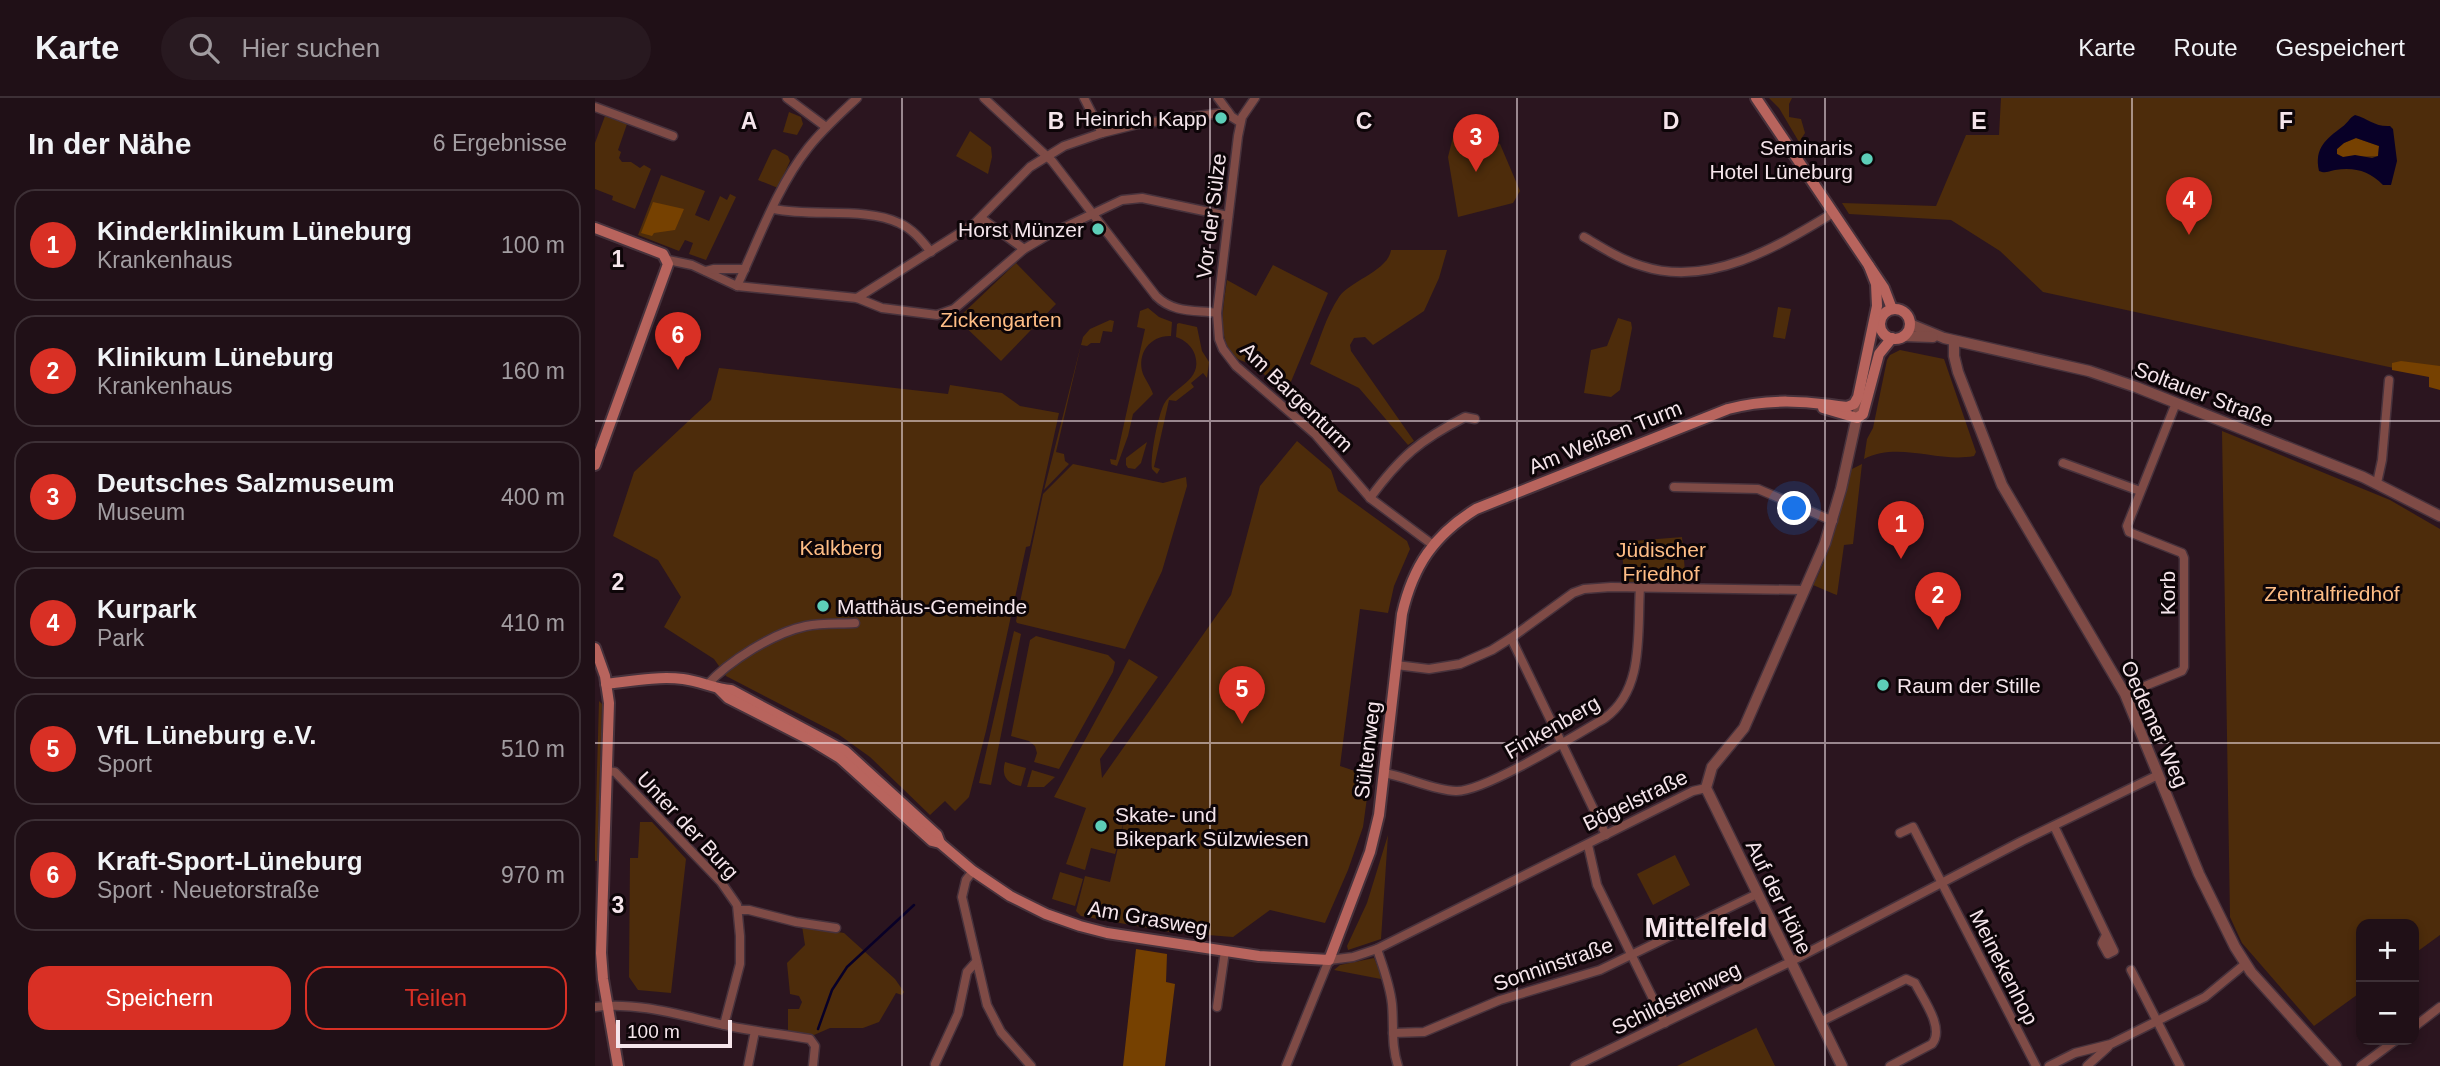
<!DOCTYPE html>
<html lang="de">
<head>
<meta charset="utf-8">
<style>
  body { margin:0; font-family:Arial,sans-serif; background:#281920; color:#f1f3f6 }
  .controls { position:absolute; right:21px; bottom:21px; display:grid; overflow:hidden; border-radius:14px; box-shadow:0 4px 10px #0003 }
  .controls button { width:63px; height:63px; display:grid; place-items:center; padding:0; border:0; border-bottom:2px solid #3d3036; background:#201017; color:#f1f3f6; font:35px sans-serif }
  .scale { position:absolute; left:21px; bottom:18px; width:116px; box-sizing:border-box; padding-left:7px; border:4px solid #f5e5eb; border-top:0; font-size:19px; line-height:24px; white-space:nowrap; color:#f5e5eb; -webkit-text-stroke:5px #0d0508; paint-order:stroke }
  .you { position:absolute; left:1200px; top:411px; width:24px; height:24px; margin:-18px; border:5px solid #fff; border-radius:50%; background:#1a73e8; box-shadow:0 0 0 10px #1a73e833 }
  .badge { display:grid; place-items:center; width:46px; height:46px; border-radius:50%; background:#d93025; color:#fff; font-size:23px; font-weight:700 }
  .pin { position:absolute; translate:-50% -58px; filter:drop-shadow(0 2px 4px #0008) }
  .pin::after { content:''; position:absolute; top:37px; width:24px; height:21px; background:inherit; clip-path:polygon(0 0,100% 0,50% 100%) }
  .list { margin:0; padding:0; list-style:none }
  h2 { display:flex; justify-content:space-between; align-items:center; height:91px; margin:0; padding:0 28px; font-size:30px }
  h2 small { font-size:23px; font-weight:400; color:#a29da1 }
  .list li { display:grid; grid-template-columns:46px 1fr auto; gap:21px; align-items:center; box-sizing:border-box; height:112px; margin:0 14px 14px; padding:0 14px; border:2px solid #3d3036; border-radius:21px }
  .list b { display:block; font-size:26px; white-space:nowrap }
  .list p { margin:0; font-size:23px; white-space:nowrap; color:#a29da1 }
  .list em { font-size:23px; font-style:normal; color:#a29da1 }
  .actions { display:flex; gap:14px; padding:21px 28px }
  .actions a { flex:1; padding:16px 0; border:2px solid #d93025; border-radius:21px; text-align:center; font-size:24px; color:#d93025 }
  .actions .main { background:#d93025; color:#fff }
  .icon { flex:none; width:38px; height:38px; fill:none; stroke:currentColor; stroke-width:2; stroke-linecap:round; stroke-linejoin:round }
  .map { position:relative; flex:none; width:1845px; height:968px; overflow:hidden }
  header { display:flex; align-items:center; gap:42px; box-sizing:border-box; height:98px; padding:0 35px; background:#201017; border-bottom:2px solid #3d3036 }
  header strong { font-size:33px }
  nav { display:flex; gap:38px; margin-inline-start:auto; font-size:24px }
  .search { width:490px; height:63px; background:#281920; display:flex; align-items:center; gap:18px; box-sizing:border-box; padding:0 24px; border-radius:38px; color:#a29da1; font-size:26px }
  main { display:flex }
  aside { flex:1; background:#201017 }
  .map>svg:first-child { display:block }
</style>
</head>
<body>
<header>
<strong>Karte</strong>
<div class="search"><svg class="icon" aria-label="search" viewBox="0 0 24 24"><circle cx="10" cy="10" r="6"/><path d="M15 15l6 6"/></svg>Hier suchen</div>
<nav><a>Karte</a><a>Route</a><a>Gespeichert</a></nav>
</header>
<main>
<aside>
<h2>In der Nähe<small>6 Ergebnisse</small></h2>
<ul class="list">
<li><span class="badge">1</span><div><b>Kinderklinikum Lüneburg</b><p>Krankenhaus</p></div><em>100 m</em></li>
<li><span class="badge">2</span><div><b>Klinikum Lüneburg</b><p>Krankenhaus</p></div><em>160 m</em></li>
<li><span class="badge">3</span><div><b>Deutsches Salzmuseum</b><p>Museum</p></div><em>400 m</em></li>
<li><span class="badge">4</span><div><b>Kurpark</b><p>Park</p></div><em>410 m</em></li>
<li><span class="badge">5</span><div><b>VfL Lüneburg e.V.</b><p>Sport</p></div><em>510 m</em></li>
<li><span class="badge">6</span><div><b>Kraft-Sport-Lüneburg</b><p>Sport · Neuetorstraße</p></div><em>970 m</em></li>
</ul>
<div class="actions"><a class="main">Speichern</a><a>Teilen</a></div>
</aside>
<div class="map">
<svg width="1845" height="968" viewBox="0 0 1845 968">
  <rect width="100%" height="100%" fill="#2b151f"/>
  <g fill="#4d2c0b">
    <polygon points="1174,0 1197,0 1194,6 1194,19 1206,21 1210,35 1204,44 1184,10"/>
    <polygon points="1406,0 1845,0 1845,280 1448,194 1405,153 1356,122 1254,116 1247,105 1341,108 1371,37 1404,37"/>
    <polygon points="194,14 206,19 208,26 202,37 188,34"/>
    <polygon points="10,18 32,26 23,52 26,54 24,60 27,64 36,64 45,70 49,67 56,71 40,111 17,102 18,98 0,91 0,45"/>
    <polygon points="375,33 396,49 397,59 393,76 361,58"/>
    <polygon points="858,39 895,42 905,46 925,93 918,105 863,119 853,59"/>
    <polygon points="180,51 193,58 195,63 183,90 163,82 177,52"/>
    <polygon points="66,77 110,93 100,117 114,123 125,98 132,102 135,96 141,99 111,162 94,156 98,145 90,142 84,153 43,137"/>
    <path d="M796,152h56l-8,28 -15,33 -51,34 -8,-8 -11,1 -4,7 1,6 63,90 -6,4 -49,-57 -49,-24c9,-22 16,-48 29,-67 12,-17 49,-26 52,-47z"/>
    <polygon points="421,165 461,206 406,263 362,221"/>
    <path d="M678,167l55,28 -38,91 -11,3c-8,-7 -17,-15 -26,-21 -4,-4 -10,-4 -15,-7 -23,-16 -14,-56 -11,-79l29,16z"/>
    <polygon points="1183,209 1196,211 1190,241 1178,239"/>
    <path d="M553,210l11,9 13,5 -1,14c-20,-1 -35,17 -28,38 3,7 8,13 10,20l-20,20 -5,22 -11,30 -6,-2 -1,-5 6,1 29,-131 -8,-2 3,-16z"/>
    <polygon points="1023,220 1036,224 1037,230 1025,292 1016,299 989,295 996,252 1012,248"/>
    <polygon points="515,222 519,223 517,234 508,233 505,245 496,245 492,248 486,247 461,354 469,356 470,363 474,366 449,392 488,239 495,231"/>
    <path d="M584,225l18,4 5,24 7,11 -2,16 -4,-5 -12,10 3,4 -18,14 -7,-1 -15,67 6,2 -3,5 -5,-5c-2,-13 6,-53 12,-65 10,-18 39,-23 31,-49 -3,-9 -10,-15 -19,-18l1,-13z"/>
    <path d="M1305,252l44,9 32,93 -2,4c-36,7 -75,-15 -110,3l3,-20 6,-11 14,-68 3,-5z"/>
    <polygon points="124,270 353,296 355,287 407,295 425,308 464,315 435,448 431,449 391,633 374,699 360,713 350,703 335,717 275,659 243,636 131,578 119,561 69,529 86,499 63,462 18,438 39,374 116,302"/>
    <polygon points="1627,333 1795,402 1845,431 1845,837 1819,856 1819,826 1766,826 1766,894 1719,928 1647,845 1635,819"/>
    <polygon points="702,343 736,372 743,393 812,443 815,451 799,488 793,515 765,511 745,668 775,678 768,729 753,772 730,825 675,812 638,839 575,834 486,818 481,813 490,778 515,784 531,715 520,756 496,750 490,772 471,766 491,710 459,699 534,561 563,579 505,661 507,680 636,497 665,388"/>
    <polygon points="552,344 546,365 540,371 533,370 531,367 531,360"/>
    <polygon points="478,366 568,385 591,379 592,388 567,473 530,551 422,525 421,523 448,396"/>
    <path d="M1267,366l-9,80 -9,1 -7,50 -3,-1 -21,-9c19,-35 28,-75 35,-114z"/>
    <polygon points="1087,439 1091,485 1030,485 1026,444"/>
    <polygon points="419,533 426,536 396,687 384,685"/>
    <polygon points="441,538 513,557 520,564 518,574 464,671 439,664 442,655 440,648 434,643 416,638 435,542"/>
    <polygon points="4,603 7,606 2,763 0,763 0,745"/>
    <path d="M410,664l21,6 -5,18c-14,-2 -20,-10 -16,-24z"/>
    <polygon points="437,672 460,679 449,689 432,689"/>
    <polygon points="45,724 57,724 91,761 76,895 43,892 34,879 35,760 43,760"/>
    <polygon points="793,737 786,841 753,852 752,848 772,805"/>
    <polygon points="1080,757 1095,787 1058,807 1042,776"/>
    <polygon points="465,774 488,781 480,808 457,801"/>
    <polygon points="207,828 249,835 300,881 309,894 307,897 301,895 284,924 268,930 235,930 219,937 193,934 193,911 204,911 207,904 204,898 195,896 192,865 210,847"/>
    <polygon points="779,860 787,879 786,881 739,872 745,867"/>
    <polygon points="1161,929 1180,968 1082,968 1161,930"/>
  </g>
  <g fill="#764101">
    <polygon points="1761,40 1784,48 1783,58 1748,59 1742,56 1742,51 1749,45"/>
    <polygon points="58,104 89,111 80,132 59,135 57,138 46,135"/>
    <polygon points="1806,263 1845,268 1845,292 1834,289 1834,279 1797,272 1797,265"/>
    <polygon points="541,851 572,856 571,884 580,886 570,968 528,968"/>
  </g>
  <path fill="#080027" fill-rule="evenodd" d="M1760,17c14,4 20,12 35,11l3,3 4,32 -6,24h-8c-14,-14 -28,-18 -48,-15 -7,1 -9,4 -16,1 -5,-23 7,-32 23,-44 6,-4 7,-9 13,-12zM1761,40l23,8 -1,10 -6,2 -17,-3 -12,2 -6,-3v-5l7,-6z"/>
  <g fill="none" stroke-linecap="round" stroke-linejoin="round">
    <polyline stroke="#080027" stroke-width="2.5" points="223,931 237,892 252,869 319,807"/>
    <defs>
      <g id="minor">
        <polyline points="192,0 231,29"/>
        <path d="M389,0l68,63 104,135c17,17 38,14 61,17"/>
        <polyline points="489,0 507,35"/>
        <polyline points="623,0 637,19 645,24"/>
        <polyline points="660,0 647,19 643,38 622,215 624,241 628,251 641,268 720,336 775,400 838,447"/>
        <polyline points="0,9 78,38"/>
        <path d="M179,111c38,8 92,-2 125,14 14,6 23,18 32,29"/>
        <polyline points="386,120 429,151"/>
        <path d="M989,139c19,11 37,23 58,29 67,22 135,-19 191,-53"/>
        <polyline points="73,162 97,167 142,188 262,200 287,210 342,217 359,211 429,151 453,137 527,102 547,100 633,118"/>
        <polyline points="111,173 119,171 150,171"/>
        <path d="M142,188c21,-45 40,-99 71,-138 15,-19 32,-34 49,-50"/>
        <polyline points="262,200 379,126 435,69 469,48 507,35 543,26 633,14"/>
        <polyline points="1468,365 1545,393"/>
        <polyline points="1782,385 1787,362 1794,282"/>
        <polyline points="1079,389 1163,391 1238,423"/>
        <path d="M775,400c30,-41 50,-58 95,-81l10,2"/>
        <polyline points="916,540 1011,737"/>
        <polyline points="801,567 834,571 865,566 897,552 916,540 978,495 989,491 1016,489 1207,492"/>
        <path d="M112,587c22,-24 66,-52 99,-59 16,-3 33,-2 49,-3"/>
        <polyline points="1530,596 1587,573 1589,569 1589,460 1587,455 1534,434 1532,428 1581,305"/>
        <polyline points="12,673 20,674 126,784 142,807 145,838 145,866 129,927"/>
        <path d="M789,675c24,4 48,17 72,18 28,1 120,-56 149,-73 40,-29 32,-86 35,-131"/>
        <polyline points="1459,728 1519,853 1513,856 1507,845 1511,837"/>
        <polyline points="1305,735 1318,729 1441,968"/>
        <polyline points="993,747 1002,787 1070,925"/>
        <polyline points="378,773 371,782 367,799 392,907 406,934 436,968"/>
        <polyline points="143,812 154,812 201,824 241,830"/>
        <path d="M782,851c6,18 13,36 15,55 2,21 -1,42 6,62"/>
        <polyline points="1536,872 1585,968"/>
        <path d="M0,909c44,-6 91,10 134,19 27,6 54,8 81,13l5,7 -2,20"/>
        <polyline points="622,909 630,853"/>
        <path d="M1225,924l86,-43 9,4c8,16 30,45 17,61l-42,22"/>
        <polyline points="1819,929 1845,909"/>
        <polyline points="798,935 829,934 905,902 1005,872 1162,796"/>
        <polyline points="340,966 363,916 372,874 381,864"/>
        <polyline points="153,968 160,933"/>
        <polyline points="691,968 734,862 758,859 782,851 1098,693 1111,690"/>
        <polyline points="980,968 1191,866 1427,743 1563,677"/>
        <polyline points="1454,968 1480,955 1516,946 1610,899 1650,866"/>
        <polyline points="1492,968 1513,949"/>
        <polyline points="1766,968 1801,942"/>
      </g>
      <g id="tertiary">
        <polyline points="1315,226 1349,240 1494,273 1541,289 1768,379 1845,418"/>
        <polyline points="1309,238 1338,239"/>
        <polyline points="1359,243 1359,258 1363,274 1407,387 1530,596 1604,776 1640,849 1656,874 1741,968"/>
        <polyline points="1247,968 1111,690 1117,669 1149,630 1230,445 1246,391 1267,296"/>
      </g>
      <g id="secondary">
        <polyline points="1161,0 1289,190 1297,211"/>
        <polyline points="0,130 68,156 73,166 0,367"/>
        <circle cx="1300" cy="226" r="15"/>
        <polyline points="1228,310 1262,320 1268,316 1284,256 1297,240"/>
        <polyline points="0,550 10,578 14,605 6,855 8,881 23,968"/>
        <path d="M11,586c25,-3 52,-8 77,-5 17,2 32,10 48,11l114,61 92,84 3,8"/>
        <path d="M124,591l9,9 84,43 28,17 92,83 8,2 33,28 37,25 36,18 34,12 27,7 152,23 70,4 41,-108 9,-37 23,-201c11,-48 32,-79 74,-105l252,-100c41,-11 77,-8 119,-2l7,-3 4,-7 19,-91 -1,-22 -7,-18"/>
      </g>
    </defs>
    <use href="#minor" stroke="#47323c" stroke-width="11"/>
    <use href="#tertiary" stroke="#47323c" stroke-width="13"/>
    <use href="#secondary" stroke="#47323c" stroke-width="14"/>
    <use href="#minor" stroke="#7f4b46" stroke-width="8"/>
    <use href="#tertiary" stroke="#7f4b46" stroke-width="10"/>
    <use href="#secondary" stroke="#b8645d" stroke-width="10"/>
  </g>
  <path fill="none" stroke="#f5e5eb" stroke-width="2" stroke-opacity="0.55" d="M307,0v968M615,0v968M922,0v968M1230,0v968M1537,0v968M0,323h1845M0,645h1845"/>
  <g fill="#5dceb8" stroke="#0d0508" stroke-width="2.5">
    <circle cx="626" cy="20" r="7"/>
    <circle cx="1272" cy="61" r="7"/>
    <circle cx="503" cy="131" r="7"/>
    <circle cx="228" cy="508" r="7"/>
    <circle cx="1288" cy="587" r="7"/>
    <circle cx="506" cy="728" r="7"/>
  </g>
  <g text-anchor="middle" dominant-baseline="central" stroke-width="6" stroke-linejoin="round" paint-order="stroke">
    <g font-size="21" fill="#f5e5eb" stroke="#0d0508" text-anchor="end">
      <text x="612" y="20">Heinrich Kapp</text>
      <text x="1258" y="49">Seminaris<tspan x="1258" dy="24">Hotel Lüneburg</tspan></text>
      <text x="489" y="131">Horst Münzer</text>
      <text x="242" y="508" text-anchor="start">Matthäus-Gemeinde</text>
      <text x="1302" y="587" text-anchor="start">Raum der Stille</text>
      <text x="520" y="716" text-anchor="start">Skate- und<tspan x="520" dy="24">Bikepark Sülzwiesen</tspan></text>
    </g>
    <g font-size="21" fill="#f5e5eb" stroke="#0d0508">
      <text transform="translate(616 118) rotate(-83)">Vor der Sülze</text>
      <text transform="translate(1609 296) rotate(21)">Soltauer Straße</text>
      <text transform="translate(702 299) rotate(44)">Am Bargenturm</text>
      <text transform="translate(1010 339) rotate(-22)">Am Weißen Turm</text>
      <text transform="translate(1572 495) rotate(-90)">Korb</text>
      <text transform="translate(1560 626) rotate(66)">Oedemer Weg</text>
      <text transform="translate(957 629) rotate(-30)">Finkenberg</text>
      <text transform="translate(772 652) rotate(-83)">Sültenweg</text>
      <text transform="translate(1040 702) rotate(-26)">Bögelstraße</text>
      <text transform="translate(93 727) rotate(47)">Unter der Burg</text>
      <text transform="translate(1184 799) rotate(64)">Auf der Höhe</text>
      <text transform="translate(553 820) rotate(10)">Am Grasweg</text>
      <text transform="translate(958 866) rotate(-19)">Sonninstraße</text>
      <text transform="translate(1409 869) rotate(63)">Meinekenhop</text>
      <text transform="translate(1081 900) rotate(-26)">Schildsteinweg</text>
    </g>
    <g font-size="21" fill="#febd85" stroke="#0d0508">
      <text x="406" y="221">Zickengarten</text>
      <text x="246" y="449">Kalkberg</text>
      <text x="1066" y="451">Jüdischer<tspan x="1066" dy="24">Friedhof</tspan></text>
      <text x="1737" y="495">Zentralfriedhof</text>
    </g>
    <g font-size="28" font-weight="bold" fill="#f5e5eb" stroke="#0d0508">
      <text x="1111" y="829">Mittelfeld</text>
    </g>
  </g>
  <g font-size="23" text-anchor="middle" font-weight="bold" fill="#f5e5eb" stroke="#0d0508" stroke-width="6" stroke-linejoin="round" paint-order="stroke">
    <text x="154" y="31">A</text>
    <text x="461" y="31">B</text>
    <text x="769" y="31">C</text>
    <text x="1076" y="31">D</text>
    <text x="1384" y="31">E</text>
    <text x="1691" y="31">F</text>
    <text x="23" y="169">1</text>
    <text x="23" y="492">2</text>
    <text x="23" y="815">3</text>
  </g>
</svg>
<div class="controls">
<button>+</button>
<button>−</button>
</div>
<div class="scale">100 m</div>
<div class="you"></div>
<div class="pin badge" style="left:1306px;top:461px">1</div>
<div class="pin badge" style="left:1343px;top:532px">2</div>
<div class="pin badge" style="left:881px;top:74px">3</div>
<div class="pin badge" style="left:1594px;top:137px">4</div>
<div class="pin badge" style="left:647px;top:626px">5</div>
<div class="pin badge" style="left:83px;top:272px">6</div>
</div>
</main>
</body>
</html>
